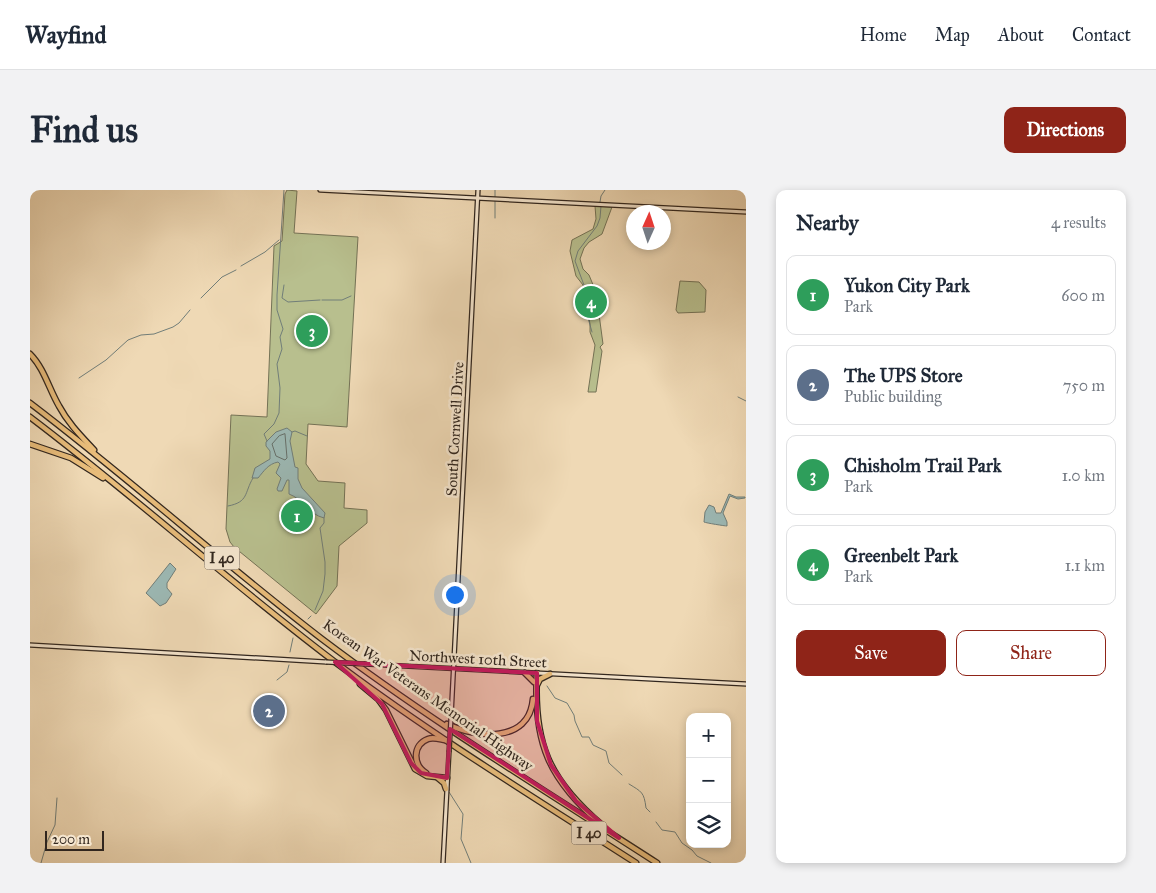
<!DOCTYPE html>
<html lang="en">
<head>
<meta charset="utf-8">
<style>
  body { margin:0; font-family:"IM FELL Great Primer",serif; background:#f2f2f3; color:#1f2937 }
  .controls { position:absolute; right:15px; bottom:15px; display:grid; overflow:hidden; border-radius:10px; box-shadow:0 2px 8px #0003 }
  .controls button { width:45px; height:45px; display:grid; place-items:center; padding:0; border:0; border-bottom:1px solid #e0e1e3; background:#fff; color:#1f2937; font:25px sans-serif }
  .compass { position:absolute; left:596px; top:15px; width:45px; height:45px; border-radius:50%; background:#fff; box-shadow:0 2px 8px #0003; rotate:3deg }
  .scale { position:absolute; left:15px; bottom:12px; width:59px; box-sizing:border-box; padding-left:5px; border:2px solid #31261e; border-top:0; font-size:14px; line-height:18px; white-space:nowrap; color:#31261e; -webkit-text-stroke:4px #f5e6cf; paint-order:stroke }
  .you { position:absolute; left:424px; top:404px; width:18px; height:18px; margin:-12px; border:4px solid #fff; border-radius:50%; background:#1a73e8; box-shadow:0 0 0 8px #1a73e833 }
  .badge { display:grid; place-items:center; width:32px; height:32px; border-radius:50%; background:#8f2418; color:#fff; font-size:16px; font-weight:700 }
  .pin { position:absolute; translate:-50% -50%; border:2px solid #fff; box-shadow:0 1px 5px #0006 }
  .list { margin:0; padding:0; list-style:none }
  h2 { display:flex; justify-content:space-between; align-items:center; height:65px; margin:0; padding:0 20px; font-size:21px }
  h2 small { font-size:16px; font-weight:400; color:#747a83 }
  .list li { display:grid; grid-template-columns:32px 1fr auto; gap:15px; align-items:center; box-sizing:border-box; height:80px; margin:0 10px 10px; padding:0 10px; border:1px solid #e0e1e3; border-radius:10px }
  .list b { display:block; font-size:19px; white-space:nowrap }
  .list p { margin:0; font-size:16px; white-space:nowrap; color:#747a83 }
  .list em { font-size:16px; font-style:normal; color:#747a83 }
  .actions { display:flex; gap:10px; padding:15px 20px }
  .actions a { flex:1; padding:11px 0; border:1px solid #8f2418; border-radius:10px; text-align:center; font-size:18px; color:#8f2418 }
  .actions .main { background:#8f2418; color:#fff }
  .icon { flex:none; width:28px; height:28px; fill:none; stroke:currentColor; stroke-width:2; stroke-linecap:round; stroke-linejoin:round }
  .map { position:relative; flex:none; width:716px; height:673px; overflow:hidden; border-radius:10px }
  header { display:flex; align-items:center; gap:30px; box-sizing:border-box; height:70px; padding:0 25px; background:#fff; border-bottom:1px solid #e0e1e3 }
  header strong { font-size:24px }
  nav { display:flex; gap:28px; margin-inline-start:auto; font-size:18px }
  .intro { display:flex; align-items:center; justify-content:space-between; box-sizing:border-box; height:120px; padding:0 30px }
  h1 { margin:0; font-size:35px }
  .button { padding:12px 22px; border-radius:10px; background:#8f2418; color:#fff; font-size:18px; font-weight:700 }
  main { display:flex; gap:30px; padding:0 30px }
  aside { flex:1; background:#fff; border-radius:10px; box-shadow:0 2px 8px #0003 }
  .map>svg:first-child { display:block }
</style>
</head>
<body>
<header>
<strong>Wayfind</strong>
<nav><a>Home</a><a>Map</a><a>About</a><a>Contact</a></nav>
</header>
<div class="intro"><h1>Find us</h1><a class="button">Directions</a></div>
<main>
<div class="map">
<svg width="716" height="673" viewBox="0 0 716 673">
  <rect width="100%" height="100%" fill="#efd9b5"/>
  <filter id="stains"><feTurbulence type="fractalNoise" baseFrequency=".004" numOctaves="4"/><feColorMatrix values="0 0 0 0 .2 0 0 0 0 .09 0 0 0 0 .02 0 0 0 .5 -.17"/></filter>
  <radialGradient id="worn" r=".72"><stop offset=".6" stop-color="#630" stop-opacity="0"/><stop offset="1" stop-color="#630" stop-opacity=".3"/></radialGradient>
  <g fill="#b8bf8e" stroke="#747256">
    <polygon points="257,0 267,1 264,43 328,47 317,237 278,234 276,274 288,291 315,293 314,318 337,320 337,333 309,356 307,396 286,424 204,357 200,352 196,339 201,225 237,227 244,56 252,51 255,4"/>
    <polygon points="565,16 582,17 572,44 559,52 554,58 550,69 553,79 559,85 566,102 573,154 570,157 572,161 566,202 558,202 565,155 560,142 560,134 553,95 546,86 540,61 542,50 563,39 566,29"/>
    <polygon points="650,91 669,92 676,100 675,122 648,123 646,120"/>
  </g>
  <g fill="#9cb9b5" stroke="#717e79">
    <path d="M257,238l5,4 -2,9 5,26 3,1v11l4,9 23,25 -1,5c-16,-4 -21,-19 -35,-24v-14h-2l-5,11h-4l-1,-2 4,-11 -5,-5 4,-9 -2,-2c-10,2 -14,9 -20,16h-6l3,-10 15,-9v-8l-4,-5v-4l10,-10z"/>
    <path d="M699,304l7,3h9v1l-7,1 -8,-3 -7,17 4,9v4c-2,0 -21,-3 -23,-4l1,-10 4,-7 5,2 2,6h5z"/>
    <polygon points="140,373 146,379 137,393 137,398 142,404 136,413 130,416 116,403"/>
  </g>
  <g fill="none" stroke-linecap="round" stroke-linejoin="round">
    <polygon stroke="#66706a" stroke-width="1" points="255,244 257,268 255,270 246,266 242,254 249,246"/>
    <g stroke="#717e79" stroke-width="1">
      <polyline points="465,0 465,28"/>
      <polyline points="570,12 571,6 575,0"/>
      <polyline points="211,76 235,62 249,50"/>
      <polyline points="254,95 252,108 258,112 290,110"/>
      <polyline points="171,108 192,87 206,80"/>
      <polyline points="292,110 312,110 321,106"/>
      <polyline points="275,136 279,141"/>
      <polyline points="562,142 555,117 554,95 545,71 548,61 567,36 570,28 571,16"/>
      <polyline points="49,188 76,170 98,150 111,145 124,144 143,137 149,133 160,120"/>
      <polyline points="708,207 716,211"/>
      <polyline points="262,242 265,241 277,246"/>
      <polyline points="237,251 234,244 244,234 249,223 250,198 247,174 252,159 250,147 253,139 247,120 247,105 254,0"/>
      <path d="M198,316c21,-4 16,-13 25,-28"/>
      <polyline points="285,420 293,401 295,384 295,372 290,338 294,333 294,328"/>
      <polyline points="278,429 281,426"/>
      <polyline points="260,462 263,448"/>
      <polyline points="247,490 257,482 259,475"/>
      <polyline points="517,496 525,508 537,513 544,525 545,531 552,547 559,547 563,555 576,561 579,573 592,585"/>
      <path d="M599,594c13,8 15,8 17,24l4,4"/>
      <polyline points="419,602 433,624 431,649 441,673"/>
      <polyline points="626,632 632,640 645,642 652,653 662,660 667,666 681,673"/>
      <polyline points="11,673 17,652 25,635 27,608"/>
    </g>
    <defs>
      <g id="secondary">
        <polyline points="290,0 716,22"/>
        <polyline points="0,455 296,472"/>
        <polyline points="335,474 716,494"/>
        <polyline points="421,528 448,0"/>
        <polyline points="413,673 419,562"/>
      </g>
      <g id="highway">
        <path d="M0,164c14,14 19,35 29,52 9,17 22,30 35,44"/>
        <path d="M0,213c100,76 193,160 292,236 107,81 222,151 335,224"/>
        <path d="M0,227c107,81 206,171 313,251 94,70 195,132 293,195"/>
        <polyline points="0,254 41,268 73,288"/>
        <polyline points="495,483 504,492"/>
        <path d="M507,483c-4,70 12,107 65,152"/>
        <polyline points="330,494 348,509 356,520 385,579 397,586 417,588"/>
        <polyline points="507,495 510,489 520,484"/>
        <path d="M417,534c29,14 82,20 86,-25"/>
        <path d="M396,583c-13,-8 -14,-28 2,-34 5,-2 11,0 17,1"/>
        <polyline points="408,588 414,593 416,599"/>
      </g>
    </defs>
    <use href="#secondary" stroke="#31261e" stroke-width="5.5"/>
    <use href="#highway" stroke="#31261e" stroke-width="7"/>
    <use href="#secondary" stroke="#f5e6cf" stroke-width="3"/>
    <use href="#highway" stroke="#e8bc7a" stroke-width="4.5"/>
    <defs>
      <g id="secondary-bridge">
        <polyline points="296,472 335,474"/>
        <polyline points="419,562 421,528"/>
      </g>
    </defs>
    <use href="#secondary-bridge" stroke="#31261e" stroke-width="5.5" stroke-linecap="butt"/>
    <use href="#secondary-bridge" stroke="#f5e6cf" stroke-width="3"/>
  </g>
  <path fill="#c2185b" fill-opacity="0.2" stroke="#c2185b" stroke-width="4" stroke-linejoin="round" d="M305,472l202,11v48l14,44 25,36 43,37 -169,-109 -3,49 -26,-5 -10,-10 -29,-59z"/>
  <g text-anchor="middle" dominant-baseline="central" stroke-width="5" stroke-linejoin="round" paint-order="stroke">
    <g fill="#f5e6cf" stroke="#6c6053" stroke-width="1">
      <rect x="174.5" y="356.5" width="35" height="23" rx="4"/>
      <rect x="541.5" y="631.5" width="35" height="23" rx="4"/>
    </g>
    <g font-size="14" font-weight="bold" fill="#31261e">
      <text x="192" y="368">I 40</text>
      <text x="559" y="643">I 40</text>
    </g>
    <g font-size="15" fill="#31261e" stroke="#f5e6cf">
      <text transform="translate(425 239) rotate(-87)">South Cornwell Drive</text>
      <text transform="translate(448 469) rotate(3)">Northwest 10th Street</text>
      <text transform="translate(398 505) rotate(35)">Korean War Veterans Memorial Highway</text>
    </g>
  </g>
  <rect width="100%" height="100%" filter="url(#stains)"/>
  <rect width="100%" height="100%" fill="url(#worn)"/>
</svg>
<div class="controls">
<button>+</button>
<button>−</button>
<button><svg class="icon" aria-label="layers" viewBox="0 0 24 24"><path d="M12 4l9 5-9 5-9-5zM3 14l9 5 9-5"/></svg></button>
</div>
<svg class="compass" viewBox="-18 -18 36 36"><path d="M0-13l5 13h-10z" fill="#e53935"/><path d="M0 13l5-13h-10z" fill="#747a83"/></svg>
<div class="scale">200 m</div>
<div class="you"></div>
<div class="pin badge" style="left:267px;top:326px;background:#2e9e5b">1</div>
<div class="pin badge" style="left:239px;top:521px;background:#5c6f8a">2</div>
<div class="pin badge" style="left:282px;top:141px;background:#2e9e5b">3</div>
<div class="pin badge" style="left:561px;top:112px;background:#2e9e5b">4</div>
</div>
<aside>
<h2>Nearby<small>4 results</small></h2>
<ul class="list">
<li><span class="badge" style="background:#2e9e5b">1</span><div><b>Yukon City Park</b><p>Park</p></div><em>600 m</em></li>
<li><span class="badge" style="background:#5c6f8a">2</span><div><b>The UPS Store</b><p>Public building</p></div><em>750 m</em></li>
<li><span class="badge" style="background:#2e9e5b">3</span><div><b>Chisholm Trail Park</b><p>Park</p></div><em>1.0 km</em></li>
<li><span class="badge" style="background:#2e9e5b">4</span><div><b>Greenbelt Park</b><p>Park</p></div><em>1.1 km</em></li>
</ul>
<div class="actions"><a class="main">Save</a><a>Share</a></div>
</aside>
</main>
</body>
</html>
